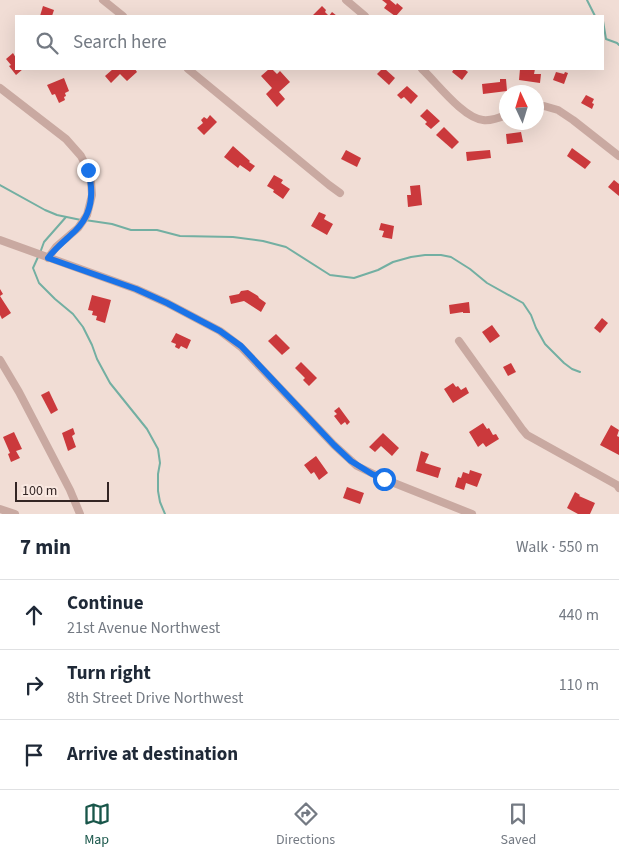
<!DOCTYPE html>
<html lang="en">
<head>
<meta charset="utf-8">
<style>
  body { margin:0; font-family:"Source Sans 3",sans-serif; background:#f6f6f7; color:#1f2937 }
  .compass { position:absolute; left:499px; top:85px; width:45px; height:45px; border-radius:50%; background:#fff; box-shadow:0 5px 20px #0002; rotate:356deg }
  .scale { position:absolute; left:15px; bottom:12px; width:94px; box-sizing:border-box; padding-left:5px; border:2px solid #332524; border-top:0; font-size:14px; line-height:18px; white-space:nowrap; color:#332524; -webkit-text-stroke:4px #f9e8e1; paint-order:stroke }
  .stop { position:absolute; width:15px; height:15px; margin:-11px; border:4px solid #1a73e8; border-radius:50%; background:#fff }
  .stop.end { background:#1a73e8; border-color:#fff; box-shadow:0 1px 5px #0008 }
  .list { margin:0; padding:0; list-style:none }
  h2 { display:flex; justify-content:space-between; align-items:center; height:65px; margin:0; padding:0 20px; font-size:21px }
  h2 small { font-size:16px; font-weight:400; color:#747a83 }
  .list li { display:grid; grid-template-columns:32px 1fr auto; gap:15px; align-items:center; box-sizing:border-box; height:70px; padding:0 20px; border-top:1px solid #e0e1e3 }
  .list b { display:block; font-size:19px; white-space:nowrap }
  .list p { margin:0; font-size:16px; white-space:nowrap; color:#747a83 }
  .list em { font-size:16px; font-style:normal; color:#747a83 }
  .icon { flex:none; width:28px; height:28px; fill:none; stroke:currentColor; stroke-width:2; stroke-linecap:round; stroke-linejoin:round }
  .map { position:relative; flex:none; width:619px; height:514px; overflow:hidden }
  .search { position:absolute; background:#fff; box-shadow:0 5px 20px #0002; left:15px; right:15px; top:15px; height:55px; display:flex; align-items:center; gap:12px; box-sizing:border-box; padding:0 18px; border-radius:0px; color:#747a83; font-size:19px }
  .sheet { height:275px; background:#fff }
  nav { display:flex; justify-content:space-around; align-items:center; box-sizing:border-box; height:70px; border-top:1px solid #e0e1e3; background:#fff; font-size:14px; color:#747a83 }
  nav a { display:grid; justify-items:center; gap:2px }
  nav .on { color:#19564a }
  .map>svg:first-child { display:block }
</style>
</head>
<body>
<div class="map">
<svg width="619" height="514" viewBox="0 0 619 514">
  <rect width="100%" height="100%" fill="#f1ddd5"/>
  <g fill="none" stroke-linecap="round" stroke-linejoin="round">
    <g stroke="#73afa2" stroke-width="2">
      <polyline points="587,0 595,16"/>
      <polyline points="603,21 606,39 617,43 619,45"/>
      <polyline points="0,185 45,210 57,215 81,220"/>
      <polyline points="85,220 112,224 131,230 157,230 180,236 233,237 263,241 286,247 330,275 354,278 378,270 393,262 411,257 425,255 441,255 451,257 470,269 487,283 523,303 531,315 536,328 545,344 564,363 572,369 580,372"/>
      <polyline points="40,253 44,242 66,217"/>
      <polyline points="38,257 33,268 39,283 55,299 73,314 83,327 92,345 97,359 110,383 147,429 158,449 160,463 158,474 158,491 160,502 165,514"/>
    </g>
  </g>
  <g fill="#cb393c">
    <polygon points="382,0 390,0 396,5 397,3 403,8 396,16 395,16 384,8 387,4"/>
    <polygon points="43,6 54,10 52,16 40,16"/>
    <polygon points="322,6 326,10 325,12 329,16 332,12 337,16 312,16"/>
    <polygon points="13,53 16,58 16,69 23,69 16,75 9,66 11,65 6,59"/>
    <polygon points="113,69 135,69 137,72 127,81 120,74 111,83 105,76"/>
    <polygon points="269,69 272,69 277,74 280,71 290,82 279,92 285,99 277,107 266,94 272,88 261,76"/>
    <polygon points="382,69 385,69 395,78 389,85 377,74"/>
    <polygon points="454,69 464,69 468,72 462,80 452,72"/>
    <polygon points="520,69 535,69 534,74 541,74 540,83 519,80"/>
    <polygon points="556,72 564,74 565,72 568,73 564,84 553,80"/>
    <polygon points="64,78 69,91 65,93 66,96 64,97 65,100 59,103 55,94 52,95 47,85"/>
    <polygon points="500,79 506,79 507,91 483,94 482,84 500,82"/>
    <polygon points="407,86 418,96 411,104 404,97 401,99 397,95"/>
    <polygon points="586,95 594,99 592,103 594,104 592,109 581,103"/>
    <polygon points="427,109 440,121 431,129 425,124 427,122 420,116"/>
    <polygon points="210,115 217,122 204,135 197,128 203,123 201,120 204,117 207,119"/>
    <polygon points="444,127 459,142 452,149 436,135"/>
    <polygon points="521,132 523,142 507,144 506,134"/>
    <polygon points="233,146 250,161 249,162 255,166 250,172 240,165 238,168 224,157"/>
    <polygon points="572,148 591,162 585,169 567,156"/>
    <polygon points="346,150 361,158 357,167 341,159"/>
    <polygon points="490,150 491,158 467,161 466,152"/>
    <polygon points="274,175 283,180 281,183 290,189 283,199 273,192 274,190 267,186"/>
    <polygon points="614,180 619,184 619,196 608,187"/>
    <polygon points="420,185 422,205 408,207 407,195 411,195 410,186"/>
    <polygon points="319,212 326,215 324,219 333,224 327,235 311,226"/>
    <polygon points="381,223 394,226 392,239 382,237 384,231 379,230"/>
    <polygon points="0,289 3,294 0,296 11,313 2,319 0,315"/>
    <polygon points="248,290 258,296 259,298 266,303 261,312 244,301 231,304 229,296 239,294 241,291"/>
    <polygon points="92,295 111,300 105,323 96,320 97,316 92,315 93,311 88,310"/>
    <polygon points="469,302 470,313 463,313 463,312 450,314 449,305"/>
    <polygon points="602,318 608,323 600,333 594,328"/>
    <polygon points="492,325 500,336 490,343 482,332"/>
    <polygon points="176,333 191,340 187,349 181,346 179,349 175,347 176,344 171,342"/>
    <polygon points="276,334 290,348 282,355 268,341"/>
    <polygon points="301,362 317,378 309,386 303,380 305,378 295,368"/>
    <polygon points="511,363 516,372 508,376 503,367"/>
    <polygon points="453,383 456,387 458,386 461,390 466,387 469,393 453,403 444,389"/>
    <polygon points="49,391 58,410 51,414 41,395"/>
    <polygon points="339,407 350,422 347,425 345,422 341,425 334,416 337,414 334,411"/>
    <polygon points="483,423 487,429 489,428 493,435 496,434 499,439 486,447 483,443 478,447 469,432"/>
    <polygon points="611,425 619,430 617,436 619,437 619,455 600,445"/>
    <polygon points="73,428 75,434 72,436 76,447 68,451 62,433"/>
    <polygon points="14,432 22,449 16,451 20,458 11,462 8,454 10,453 3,437"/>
    <polygon points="383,433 399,448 392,456 381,446 375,452 369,447"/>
    <polygon points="421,451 429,454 425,463 441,468 438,478 416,471"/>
    <polygon points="316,456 328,473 319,480 314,472 311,474 304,465"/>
    <polygon points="470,470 482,474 477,487 466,483 464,490 455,487 458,477 461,478 463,472 469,474"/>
    <polygon points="347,487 364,493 360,504 343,498"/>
    <polygon points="575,492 580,495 579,496 595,503 590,514 578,514 567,508"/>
  </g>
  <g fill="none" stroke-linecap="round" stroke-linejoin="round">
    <g stroke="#c9a9a1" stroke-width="8">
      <polyline points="103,0 123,16"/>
      <polyline points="346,0 365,16"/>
      <polyline points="188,69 329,185 340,193"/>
      <path d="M422,69c15,14 41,49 61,51 8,1 16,-2 23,-5"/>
      <polyline points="0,88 66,139 81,156 88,170 91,181 92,195 87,215 78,228 56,247 48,258"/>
      <polyline points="536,107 544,106 558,110 573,120 619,156"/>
      <polyline points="0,240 136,289 167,303 220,331 241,347 334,445 357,466 384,479 472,514"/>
      <polyline points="459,341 522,429 527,435 617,485 619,488"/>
      <polyline points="0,360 19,392 70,490 80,514"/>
      <polyline points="0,509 15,514"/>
    </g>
  </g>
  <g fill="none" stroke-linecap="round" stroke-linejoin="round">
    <path stroke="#1a73e8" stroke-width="6" d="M88,170c6,22 5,43 -12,60 -9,9 -20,17 -28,28l88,31 31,14 53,28 21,15 93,99 17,16 21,13 12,5"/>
  </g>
</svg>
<svg class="compass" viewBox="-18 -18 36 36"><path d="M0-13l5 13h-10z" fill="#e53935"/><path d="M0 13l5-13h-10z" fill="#747a83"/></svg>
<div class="scale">100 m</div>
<div class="stop" style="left:384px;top:479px"></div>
<div class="stop end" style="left:88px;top:170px"></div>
<div class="search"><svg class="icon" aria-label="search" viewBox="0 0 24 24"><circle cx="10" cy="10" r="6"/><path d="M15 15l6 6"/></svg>Search here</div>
</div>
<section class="sheet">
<h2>7 min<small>Walk · 550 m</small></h2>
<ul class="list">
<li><svg class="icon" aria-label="ahead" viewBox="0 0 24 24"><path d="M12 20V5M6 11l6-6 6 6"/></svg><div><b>Continue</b><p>21st Avenue Northwest</p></div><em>440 m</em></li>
<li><svg class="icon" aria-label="right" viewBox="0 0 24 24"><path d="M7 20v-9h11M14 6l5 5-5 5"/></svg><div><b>Turn right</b><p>8th Street Drive Northwest</p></div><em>110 m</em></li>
<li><svg class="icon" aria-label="arrive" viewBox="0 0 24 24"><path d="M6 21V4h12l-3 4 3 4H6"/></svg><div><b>Arrive at destination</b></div></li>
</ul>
</section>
<nav>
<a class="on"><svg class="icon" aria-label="map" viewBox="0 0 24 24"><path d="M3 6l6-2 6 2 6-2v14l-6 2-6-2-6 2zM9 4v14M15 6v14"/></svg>Map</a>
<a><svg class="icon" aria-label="directions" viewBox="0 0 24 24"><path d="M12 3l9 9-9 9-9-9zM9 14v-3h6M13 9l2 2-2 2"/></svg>Directions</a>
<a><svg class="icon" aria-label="saved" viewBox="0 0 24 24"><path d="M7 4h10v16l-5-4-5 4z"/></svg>Saved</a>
</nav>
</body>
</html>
